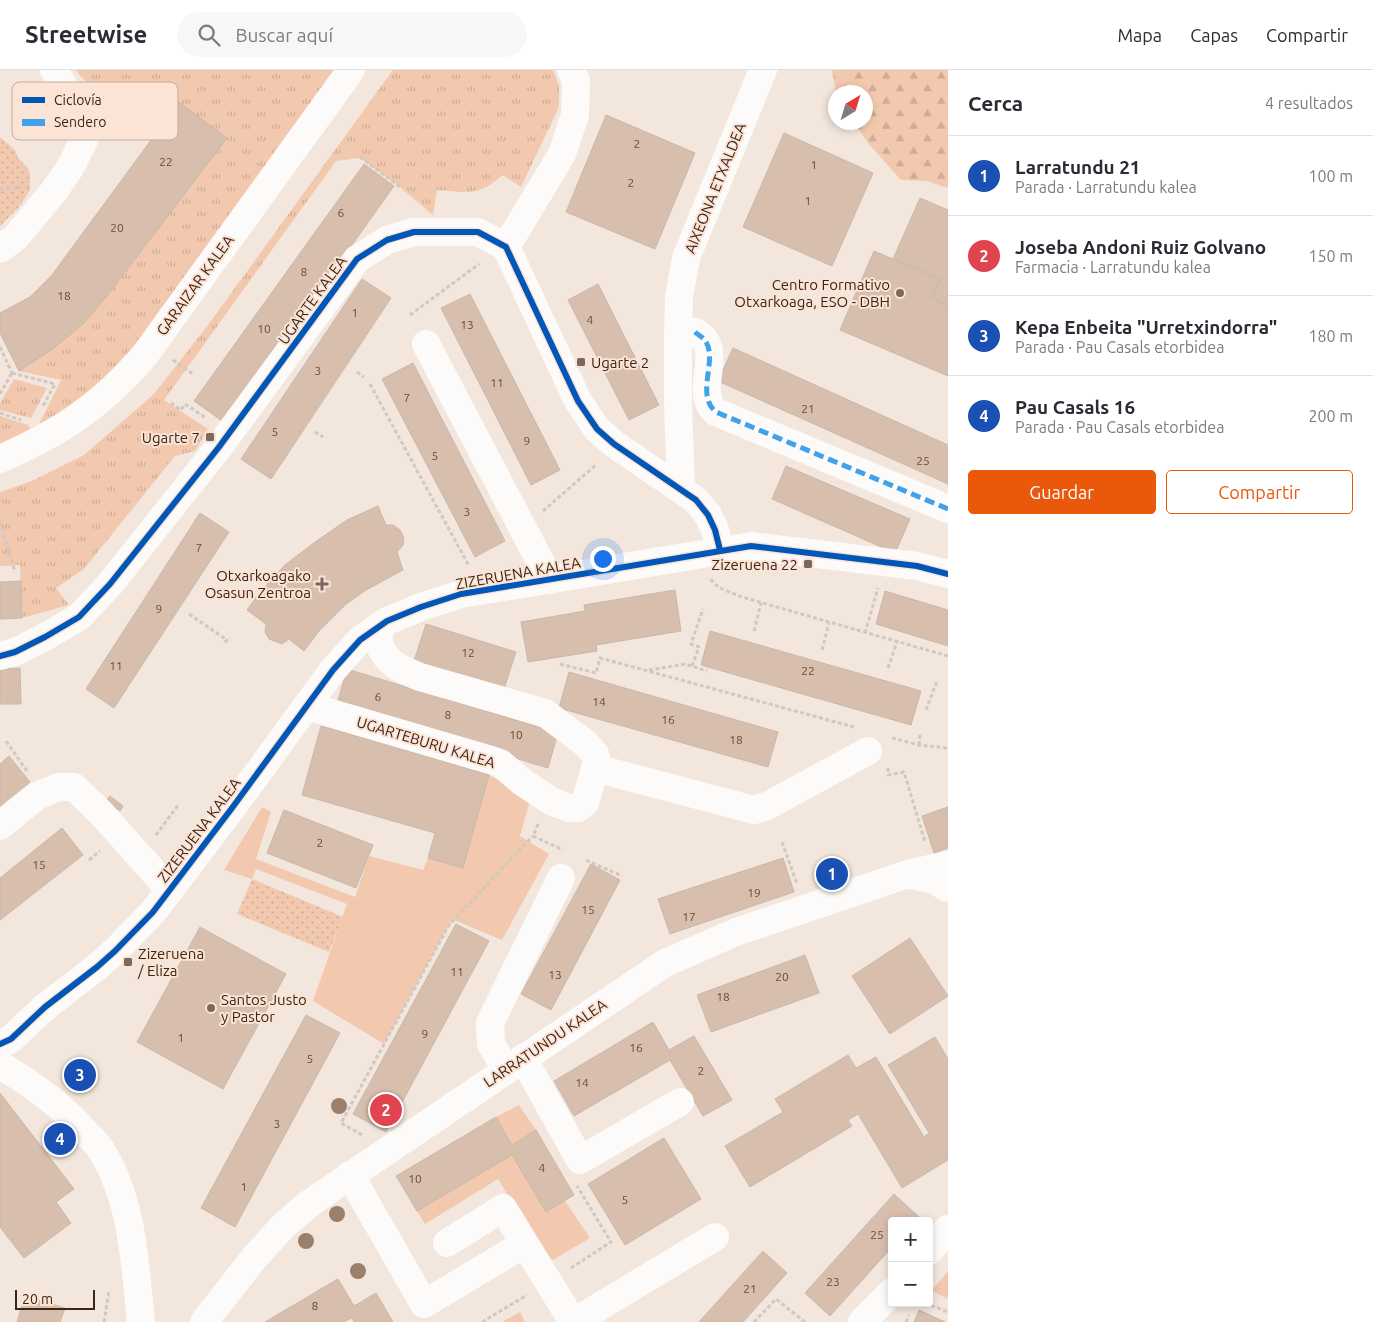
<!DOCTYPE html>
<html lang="es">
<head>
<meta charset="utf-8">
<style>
  body { margin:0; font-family:Ubuntu,sans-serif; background:#f7f7f7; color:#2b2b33 }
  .controls { position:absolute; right:15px; bottom:15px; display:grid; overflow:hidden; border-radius:5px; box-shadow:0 2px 8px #0003 }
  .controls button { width:45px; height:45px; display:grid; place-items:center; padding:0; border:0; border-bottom:1px solid #e1e1e2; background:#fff; color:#2b2b33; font:25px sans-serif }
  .compass { position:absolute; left:828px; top:15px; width:45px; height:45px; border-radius:50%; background:#fff; box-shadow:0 2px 8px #0003; rotate:38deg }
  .scale { position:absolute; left:15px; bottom:12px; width:80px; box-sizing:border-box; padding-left:5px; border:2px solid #3c2618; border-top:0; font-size:14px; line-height:18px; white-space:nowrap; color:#3c2618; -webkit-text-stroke:4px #fbe4d5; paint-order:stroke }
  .you { position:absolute; left:602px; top:488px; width:18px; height:18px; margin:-12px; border:4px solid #fff; border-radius:50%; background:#1a73e8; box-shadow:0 0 0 8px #1a73e833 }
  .badge { display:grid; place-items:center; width:32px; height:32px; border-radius:50%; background:#ea580c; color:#fff; font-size:16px; font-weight:700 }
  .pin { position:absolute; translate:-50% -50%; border:2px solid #fff; box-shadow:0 1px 5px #0006 }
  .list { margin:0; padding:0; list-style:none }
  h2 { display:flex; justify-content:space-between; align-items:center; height:65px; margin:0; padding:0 20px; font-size:21px }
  h2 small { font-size:16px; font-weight:400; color:#7c7c81 }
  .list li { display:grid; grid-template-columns:32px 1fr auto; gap:15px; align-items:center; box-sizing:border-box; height:80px; padding:0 20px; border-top:1px solid #e1e1e2 }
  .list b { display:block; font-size:19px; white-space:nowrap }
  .list p { margin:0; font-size:16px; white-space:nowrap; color:#7c7c81 }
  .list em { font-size:16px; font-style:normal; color:#7c7c81 }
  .actions { display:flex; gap:10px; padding:15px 20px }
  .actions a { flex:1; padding:11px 0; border:1px solid #ea580c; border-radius:5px; text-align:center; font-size:18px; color:#ea580c }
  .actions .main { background:#ea580c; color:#fff }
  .icon { flex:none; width:28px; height:28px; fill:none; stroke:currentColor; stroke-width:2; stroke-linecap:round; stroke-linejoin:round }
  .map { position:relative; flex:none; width:948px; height:1252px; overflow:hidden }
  header { display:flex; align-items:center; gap:30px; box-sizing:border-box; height:70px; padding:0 25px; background:#fff; border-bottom:1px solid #e1e1e2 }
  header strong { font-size:24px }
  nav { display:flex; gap:28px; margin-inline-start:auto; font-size:18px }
  .search { width:350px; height:45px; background:#f7f7f7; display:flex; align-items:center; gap:12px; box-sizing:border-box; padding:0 18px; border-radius:28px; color:#7c7c81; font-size:19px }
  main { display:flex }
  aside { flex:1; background:#fff }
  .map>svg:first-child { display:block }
</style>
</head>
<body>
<header>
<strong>Streetwise</strong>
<div class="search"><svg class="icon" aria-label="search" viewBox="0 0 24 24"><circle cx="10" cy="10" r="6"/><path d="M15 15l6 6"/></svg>Buscar aquí</div>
<nav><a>Mapa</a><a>Capas</a><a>Compartir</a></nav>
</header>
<main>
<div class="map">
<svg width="948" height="1252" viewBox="0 0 948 1252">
  <defs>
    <pattern id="grass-tufts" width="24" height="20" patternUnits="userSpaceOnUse" patternTransform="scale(1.25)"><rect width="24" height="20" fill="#f2c9ae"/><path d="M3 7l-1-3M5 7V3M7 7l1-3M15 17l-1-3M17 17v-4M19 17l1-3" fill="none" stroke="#d0ac95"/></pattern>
    <pattern id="forest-firs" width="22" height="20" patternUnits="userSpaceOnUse" patternTransform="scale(1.25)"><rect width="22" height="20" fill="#f2c9ae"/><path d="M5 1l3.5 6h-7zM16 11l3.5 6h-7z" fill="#d0ac95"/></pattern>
    <pattern id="park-dots" width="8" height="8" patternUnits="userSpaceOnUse" patternTransform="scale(1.25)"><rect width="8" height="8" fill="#f2c9ae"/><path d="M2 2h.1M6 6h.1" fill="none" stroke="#d0ac95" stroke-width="1.8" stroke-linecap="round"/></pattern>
  </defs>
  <rect width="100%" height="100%" fill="#f3e6dd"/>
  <g fill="url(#grass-tufts)">
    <polygon points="76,0 341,0 123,304 43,359 40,352 61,310 19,301 54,278 83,254 107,226 226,68 155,64 81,7"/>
    <path d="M393,0h160l6,15v22l-38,80 -19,-12c-22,22 -37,17 -65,15l-4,25 -33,-28 -40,-29 -24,3 -172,239 44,29 -13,22 -20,5 -91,113 -28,19 13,17 -47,13 -2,-53 -20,1v-74l32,-11 52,-26 70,-61 57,-73z"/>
    <polygon points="14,309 47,318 31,348 0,340 0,333"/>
    <polygon points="0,346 28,355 31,362 0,378"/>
  </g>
  <polygon fill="url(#forest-firs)" points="832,0 948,0 948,118 926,111 901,110 868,73 854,53 866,52 866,22 836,22"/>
  <g fill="url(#park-dots)">
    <polygon points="0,67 15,80 18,88 27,97 30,104 30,120 19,137 0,156"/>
    <polygon points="252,809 343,847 329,882 237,844"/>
  </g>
  <g fill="#f2c9ae">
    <polygon points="489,705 504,713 529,734 520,766 549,784 502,870 454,850 449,855 384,974 313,931 347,834 256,799 252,809 224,800 262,737 271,742 256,789 355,827 369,786 423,800 428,788 463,798"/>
    <polygon points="519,1035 536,1060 512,1075 496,1047"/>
    <polygon points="512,1085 546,1142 565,1131 590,1168 549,1192 498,1109 425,1154 417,1141"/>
    <polygon points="948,1201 948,1227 947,1229 932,1220"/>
    <polygon points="520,1242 525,1252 502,1252"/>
  </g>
  <g fill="#d8bead" stroke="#c8b8ad">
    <polygon points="179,32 227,68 107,226 83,254 54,278 19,301 0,263 0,243 30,227 52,205"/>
    <polygon points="606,45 695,83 655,179 566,142"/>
    <polygon points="784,63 873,103 832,196 743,157"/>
    <polygon points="364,94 394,116 225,353 194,331"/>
    <polygon points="920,128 948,140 948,235 932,228 940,209 893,189"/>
    <polygon points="874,181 940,209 932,228 948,235 948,306 840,260"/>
    <polygon points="362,209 391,228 271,409 241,389"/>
    <polygon points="598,214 659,335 629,350 568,230"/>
    <polygon points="470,224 560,400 531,415 441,238"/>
    <polygon points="733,278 948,375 948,414 718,311"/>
    <polygon points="413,293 505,471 475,487 382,309"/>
    <polygon points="786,396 910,449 895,483 772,429"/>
    <polygon points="378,436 386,455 393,455 400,460 404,468 403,475 397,482 403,500 366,520 345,535 319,561 304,581 289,569 282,574 269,569 265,562 266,554 247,540 260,522 285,495 315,472 347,450"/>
    <polygon points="200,443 229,462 114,638 86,619"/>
    <polygon points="21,511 22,548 0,549 0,512"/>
    <polygon points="675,520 681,561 596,575 597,581 528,592 521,552 585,541 584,535"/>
    <polygon points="885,521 948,540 948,576 876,554"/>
    <polygon points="426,554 516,582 503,622 413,594"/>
    <polygon points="710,561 921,621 911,655 701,595"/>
    <polygon points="20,598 21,634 0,634 0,599"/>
    <polygon points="347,599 558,663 548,698 337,634"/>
    <polygon points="569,602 778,662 768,697 559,638"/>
    <polygon points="321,656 489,705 463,798 428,788 435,763 302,725"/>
    <polygon points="9,686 30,712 0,736 0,694"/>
    <polygon points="110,726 123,736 120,741 106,731"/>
    <polygon points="948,737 948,778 934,783 922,746"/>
    <polygon points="284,740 373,775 356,818 267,783"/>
    <polygon points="62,758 83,785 0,850 0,808"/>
    <polygon points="783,788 794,822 670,864 658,829"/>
    <polygon points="591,794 620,810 551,940 521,924"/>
    <polygon points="456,854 489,871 386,1062 353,1044"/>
    <polygon points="200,857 286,904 223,1019 137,972"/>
    <polygon points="910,868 948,926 890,964 852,906"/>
    <polygon points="805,885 819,923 711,962 697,925"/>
    <polygon points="306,945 340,963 235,1157 201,1138"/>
    <polygon points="653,952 669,980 694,966 732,1030 703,1046 670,990 574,1046 554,1011"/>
    <polygon points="935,967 948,989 948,1090 902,1118 858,1044 848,1050 852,1056 750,1117 725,1076 783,1042 775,1029 848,985 856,998 876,987 924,1067 929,1063 888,995"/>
    <polygon points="0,1023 74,1119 56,1132 71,1153 24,1188 0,1157"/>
    <polygon points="496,1047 512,1075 536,1060 574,1125 546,1142 512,1085 417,1141 396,1106"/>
    <polygon points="664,1068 701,1129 625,1175 588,1114"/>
    <polygon points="894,1124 919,1147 916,1151 892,1151 892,1177 830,1246 805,1223"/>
    <polygon points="763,1181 787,1203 743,1252 699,1252"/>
    <polygon points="338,1209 354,1236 376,1223 393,1252 354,1252 352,1248 344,1252 265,1252"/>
    <polygon points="25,1226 65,1238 60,1252 17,1252"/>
    <polygon points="919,1240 945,1252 914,1252"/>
  </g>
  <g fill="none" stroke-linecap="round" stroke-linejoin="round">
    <g stroke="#d0c9c3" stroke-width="3" stroke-dasharray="4 2.5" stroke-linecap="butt">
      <polyline points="360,87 400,117"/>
      <polyline points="0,119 22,117"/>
      <polyline points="410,245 479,194"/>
      <polyline points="0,277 12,303"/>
      <polyline points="173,290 193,304"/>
      <polyline points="357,302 364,307"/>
      <polyline points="12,303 55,314 43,336"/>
      <polyline points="370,314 469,496"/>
      <polyline points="0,324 12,303"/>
      <polyline points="171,333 181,340 185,334 206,348"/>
      <polyline points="0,343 21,350"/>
      <polyline points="315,362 323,367"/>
      <polyline points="543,441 597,394"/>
      <polyline points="0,452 15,502"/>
      <path d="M711,509c4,9 21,14 31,18l206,59"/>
      <polyline points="189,544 227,570 223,574"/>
      <polyline points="754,561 761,533"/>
      <polyline points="865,563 878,518"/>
      <polyline points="822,580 829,553"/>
      <polyline points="560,594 596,603 600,588 854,657"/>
      <polyline points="692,596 699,577 691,574 703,539"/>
      <polyline points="888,598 897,572"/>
      <polyline points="649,600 685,594 707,601"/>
      <polyline points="926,640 937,611"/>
      <polyline points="892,668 919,675 948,678"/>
      <polyline points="6,671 27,701"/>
      <polyline points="919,675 920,664"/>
      <polyline points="888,698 888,705 904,702 925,772"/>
      <polyline points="538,754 533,766 563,780"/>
      <polyline points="156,765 178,735"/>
      <polyline points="782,772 797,814"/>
      <polyline points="89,790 100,781"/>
      <polyline points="586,790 622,806"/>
      <polyline points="362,1065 341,1053 449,855 533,766"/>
      <polyline points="571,1198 611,1172 577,1116"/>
      <polyline points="925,1233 948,1242"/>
      <polyline points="104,1252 109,1220"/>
      <polyline points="482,1252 527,1225"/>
      <polyline points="754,1252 776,1229 805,1252"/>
      <polyline points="906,1252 909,1245"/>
    </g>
    <g stroke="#fdfbfa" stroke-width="28">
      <polyline points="506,177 562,84 575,45 576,11 571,0"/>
      <polyline points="0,179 16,167 54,121 70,98 84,70 85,58 81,45 54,0"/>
      <path d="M695,262c2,2 7,5 9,7 16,19 -10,55 12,73l232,97"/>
      <polyline points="426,274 550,510"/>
      <path d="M0,389c60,-26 101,-53 144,-103l207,-286"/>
      <polyline points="681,419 678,333 678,264 679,227 686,188 763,0"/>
      <polyline points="0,586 15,582 45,567 79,547 110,514 219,377 357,189 387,170 414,162 478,162 506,177 578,331 597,359 614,374 696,430 708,445 715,460 720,480"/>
      <path d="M307,636l184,54 9,3 21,18 30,20 18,7h9l7,-5 12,-41 -2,-8 -10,-11 -40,-30 -125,-36c-17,-7 -33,-13 -40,-31 -2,-6 0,-14 0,-20"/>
      <polyline points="595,698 754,740 767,736 868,681"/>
      <polyline points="0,756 37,726 58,717 74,717 101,743 170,820"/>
      <polyline points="908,804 934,810 948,818"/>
      <polyline points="0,974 11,969 45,937 97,897 115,881 153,842 232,738 333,600 360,570 387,551 421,537 461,524 751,476 917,496 948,504"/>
      <polyline points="523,988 580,1090 680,1032"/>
      <path d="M0,995c32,19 62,40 86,68 5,5 11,10 15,17 32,50 34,115 40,172"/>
      <polyline points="507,1000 491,974 490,953 561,808"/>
      <polyline points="350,1105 424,1234 524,1174"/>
      <polyline points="447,1173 503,1138 573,1252"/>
      <polyline points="929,1181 948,1159"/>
      <polyline points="204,1252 254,1188 283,1156 310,1133 665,893 736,862 908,804 948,795"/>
      <polyline points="574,1252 715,1167"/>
      <polyline points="862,1252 892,1222"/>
    </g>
    <path stroke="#3fa2ea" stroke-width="5" stroke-dasharray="10 5" stroke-linecap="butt" d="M695,262c2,2 7,5 9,7 16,19 -10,55 12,73l232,97"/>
    <defs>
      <g id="cycleway">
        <polyline points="0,586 15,582 45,567 79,547 110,514 219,377 357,189 387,170 414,162 478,162 506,177 578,331 597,359 614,374 696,430 708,445 715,460 720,480"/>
        <polyline points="0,974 11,969 45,937 97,897 115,881 153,842 232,738 333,600 360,570 387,551 421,537 461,524 751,476 917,496 948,504"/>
      </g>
    </defs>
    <use href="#cycleway" stroke="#fbe4d5" stroke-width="9"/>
    <use href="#cycleway" stroke="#0057b8" stroke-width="6"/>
  </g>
  <g fill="#9a7f6b">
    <circle cx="339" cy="1036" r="8"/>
    <circle cx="337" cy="1144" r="8"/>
    <circle cx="306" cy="1171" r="8"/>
    <circle cx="358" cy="1201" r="8"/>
  </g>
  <g fill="#7c695d" stroke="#fbe4d5" stroke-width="2">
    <circle cx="900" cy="223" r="5"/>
    <rect x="576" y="287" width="10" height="10" rx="2.5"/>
    <rect x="205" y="362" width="10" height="10" rx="2.5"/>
    <rect x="803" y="489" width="10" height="10" rx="2.5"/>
    <path d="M319.5 506.5h5v5h5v5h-5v5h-5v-5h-5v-5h5z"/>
    <rect x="123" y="887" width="10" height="10" rx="2.5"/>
    <circle cx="211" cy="938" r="5"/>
  </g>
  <g text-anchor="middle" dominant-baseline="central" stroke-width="4" stroke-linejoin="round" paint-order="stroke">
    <g font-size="12" fill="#634c3d">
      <text x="637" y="73">2</text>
      <text x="166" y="91">22</text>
      <text x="814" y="94">1</text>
      <text x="631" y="112">2</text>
      <text x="808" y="130">1</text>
      <text x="341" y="142">6</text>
      <text x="117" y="157">20</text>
      <text x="304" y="201">8</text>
      <text x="64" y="225">18</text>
      <text x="355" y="242">1</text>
      <text x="590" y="249">4</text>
      <text x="467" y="254">13</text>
      <text x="264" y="258">10</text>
      <text x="318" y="300">3</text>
      <text x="497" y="312">11</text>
      <text x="407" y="327">7</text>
      <text x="808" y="338">21</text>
      <text x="275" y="361">5</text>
      <text x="527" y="370">9</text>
      <text x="435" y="385">5</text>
      <text x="923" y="390">25</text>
      <text x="467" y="441">3</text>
      <text x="199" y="477">7</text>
      <text x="159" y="538">9</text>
      <text x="468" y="582">12</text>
      <text x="116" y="595">11</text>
      <text x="808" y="600">22</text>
      <text x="378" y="626">6</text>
      <text x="599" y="631">14</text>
      <text x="448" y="644">8</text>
      <text x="668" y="649">16</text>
      <text x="516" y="664">10</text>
      <text x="736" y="669">18</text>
      <text x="320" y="772">2</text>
      <text x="39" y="794">15</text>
      <text x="754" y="822">19</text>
      <text x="588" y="839">15</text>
      <text x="689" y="846">17</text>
      <text x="457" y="901">11</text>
      <text x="555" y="904">13</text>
      <text x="782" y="906">20</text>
      <text x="723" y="926">18</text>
      <text x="425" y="963">9</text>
      <text x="181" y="967">1</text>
      <text x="636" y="977">16</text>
      <text x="310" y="988">5</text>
      <text x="701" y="1000">2</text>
      <text x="582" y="1012">14</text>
      <text x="277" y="1053">3</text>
      <text x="542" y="1097">4</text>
      <text x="415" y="1108">10</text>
      <text x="244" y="1116">1</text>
      <text x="625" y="1129">5</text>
      <text x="877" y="1164">25</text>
      <text x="833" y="1211">23</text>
      <text x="750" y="1218">21</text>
      <text x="315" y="1235">8</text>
    </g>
    <g font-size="15" fill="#3c2618" stroke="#fbe4d5">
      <text transform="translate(715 118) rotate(-68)">AIXEONA ETXALDEA</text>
      <text transform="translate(195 215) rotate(-54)">GARAIZAR KALEA</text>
      <text transform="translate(312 230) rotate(-54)">UGARTE KALEA</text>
      <text transform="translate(518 503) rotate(-10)">ZIZERUENA KALEA</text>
      <text transform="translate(426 672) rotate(17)">UGARTEBURU KALEA</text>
      <text transform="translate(199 760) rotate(-53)">ZIZERUENA KALEA</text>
      <text transform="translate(545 973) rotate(-34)">LARRATUNDU KALEA</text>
    </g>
    <g font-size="15" fill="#3c2618" stroke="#fbe4d5" text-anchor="end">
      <text x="890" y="214">Centro Formativo<tspan x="890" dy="17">Otxarkoaga, ESO - DBH</tspan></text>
      <text x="591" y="292" text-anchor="start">Ugarte 2</text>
      <text x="200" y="367">Ugarte 7</text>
      <text x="798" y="494">Zizeruena 22</text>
      <text x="311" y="505">Otxarkoagako<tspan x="311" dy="17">Osasun Zentroa</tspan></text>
      <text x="138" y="883" text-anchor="start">Zizeruena<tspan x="138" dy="17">/ Eliza</tspan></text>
      <text x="221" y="929" text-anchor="start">Santos Justo<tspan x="221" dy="17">y Pastor</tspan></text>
    </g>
  </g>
  <rect x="12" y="12" width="166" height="58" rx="8" fill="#fbe4d5" stroke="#c2ab9c" stroke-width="1"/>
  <rect x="22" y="27" width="23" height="6" fill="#0057b8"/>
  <rect x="22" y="49" width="23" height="7" fill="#3fa2ea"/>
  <g font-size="14" fill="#3c2618">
    <text x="54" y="35">Ciclovía</text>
    <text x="54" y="57">Sendero</text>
  </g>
</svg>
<div class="controls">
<button>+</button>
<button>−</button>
</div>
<svg class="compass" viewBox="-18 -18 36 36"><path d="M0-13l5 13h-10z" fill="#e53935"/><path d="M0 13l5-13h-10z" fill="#7c7c81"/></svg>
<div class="scale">20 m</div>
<div class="you"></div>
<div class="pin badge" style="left:832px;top:804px;background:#1a4fb4">1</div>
<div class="pin badge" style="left:386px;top:1040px;background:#e0444e">2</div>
<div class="pin badge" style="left:80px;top:1005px;background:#1a4fb4">3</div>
<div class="pin badge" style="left:60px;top:1069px;background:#1a4fb4">4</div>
</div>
<aside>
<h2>Cerca<small>4 resultados</small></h2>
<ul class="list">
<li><span class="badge" style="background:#1a4fb4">1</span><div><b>Larratundu 21</b><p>Parada · Larratundu kalea</p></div><em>100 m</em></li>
<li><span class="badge" style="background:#e0444e">2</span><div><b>Joseba Andoni Ruiz Golvano</b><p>Farmacia · Larratundu kalea</p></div><em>150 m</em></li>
<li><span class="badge" style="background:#1a4fb4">3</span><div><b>Kepa Enbeita &quot;Urretxindorra&quot;</b><p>Parada · Pau Casals etorbidea</p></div><em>180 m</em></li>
<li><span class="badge" style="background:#1a4fb4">4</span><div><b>Pau Casals 16</b><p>Parada · Pau Casals etorbidea</p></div><em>200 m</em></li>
</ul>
<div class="actions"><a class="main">Guardar</a><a>Compartir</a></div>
</aside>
</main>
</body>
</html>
